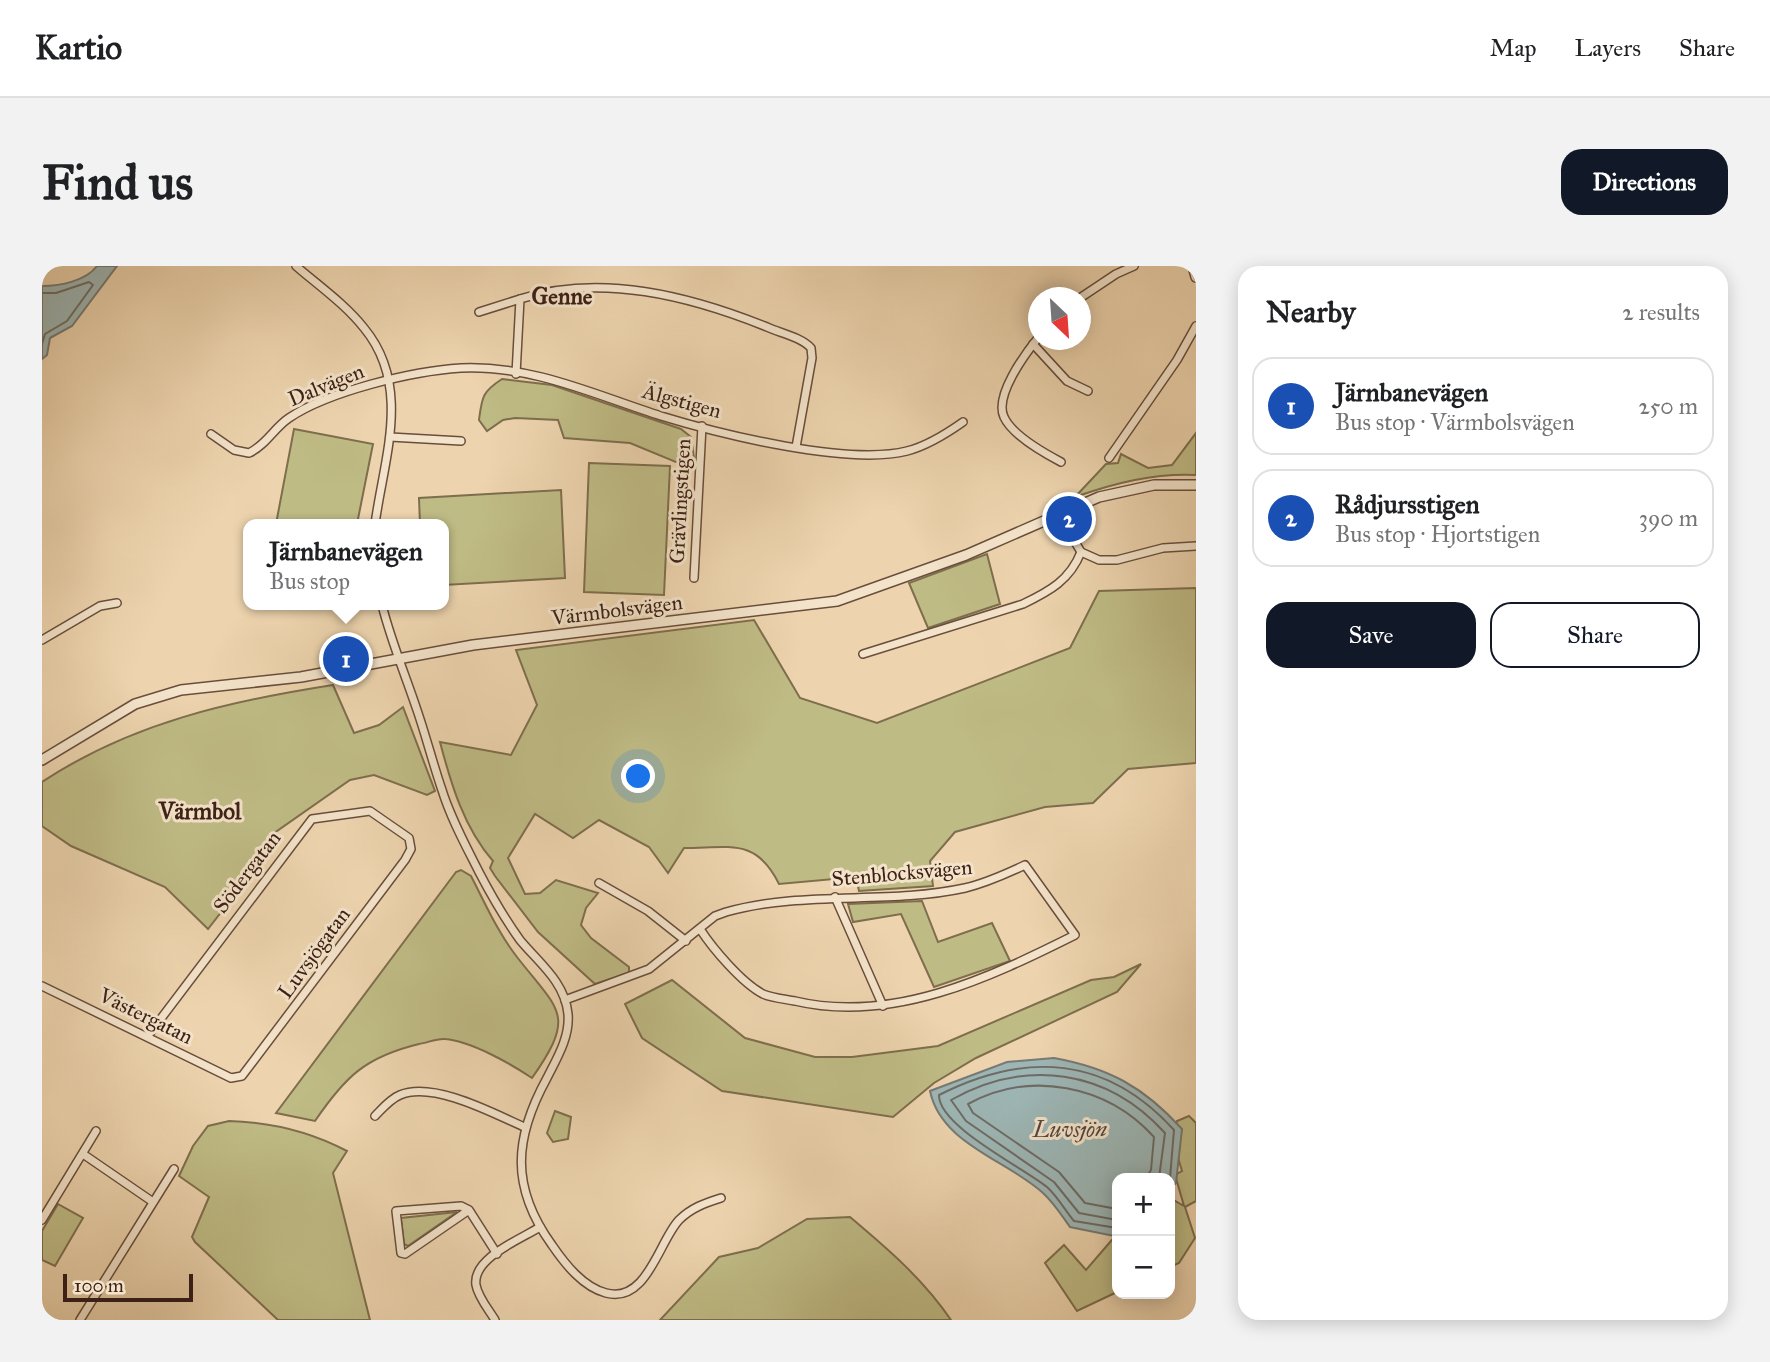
<!DOCTYPE html>
<html lang="en">
<head>
<meta charset="utf-8">
<style>
  body { margin:0; font-family:"IM FELL Great Primer",serif; background:#f2f2f2; color:#202124 }
  .controls { position:absolute; right:21px; bottom:21px; display:grid; overflow:hidden; border-radius:14px; box-shadow:0 4px 18px #0003 }
  .controls button { width:63px; height:63px; display:grid; place-items:center; padding:0; border:0; border-bottom:2px solid #e0e0e0; background:#fff; color:#202124; font:35px sans-serif }
  .compass { position:absolute; left:986px; top:21px; width:63px; height:63px; border-radius:50%; background:#fff; box-shadow:0 4px 18px #0003; rotate:155deg }
  .scale { position:absolute; left:21px; bottom:18px; width:130px; box-sizing:border-box; padding-left:7px; border:4px solid #3d2116; border-top:0; font-size:19px; line-height:24px; white-space:nowrap; color:#3d2116; -webkit-text-stroke:5px #f3e3ca; paint-order:stroke }
  .you { position:absolute; left:597px; top:511px; width:24px; height:24px; margin:-18px; border:5px solid #fff; border-radius:50%; background:#1a73e8; box-shadow:0 0 0 10px #1a73e833 }
  .badge { display:grid; place-items:center; width:46px; height:46px; border-radius:50%; background:#111827; color:#fff; font-size:23px; font-weight:700 }
  .pin { position:absolute; translate:-50% -50%; border:4px solid #fff; box-shadow:0 2px 7px #0006 }
  .popup { position:absolute; left:201px; top:253px; width:206px; height:91px; box-sizing:border-box; display:grid; place-content:center; border-radius:14px; background:#fff; filter:drop-shadow(0 2px 5px #0005); font-size:23px; white-space:nowrap; color:#757577 }
  .popup b { font-size:26px; color:#202124 }
  .popup::after { content:''; position:absolute; left:50%; top:100%; margin-left:-14px; border:14px solid transparent; border-top-color:#fff }
  .list { margin:0; padding:0; list-style:none }
  h2 { display:flex; justify-content:space-between; align-items:center; height:91px; margin:0; padding:0 28px; font-size:30px }
  h2 small { font-size:23px; font-weight:400; color:#757577 }
  .list li { display:grid; grid-template-columns:46px 1fr auto; gap:21px; align-items:center; box-sizing:border-box; height:98px; margin:0 14px 14px; padding:0 14px; border:2px solid #e0e0e0; border-radius:21px }
  .list b { display:block; font-size:26px; white-space:nowrap }
  .list p { margin:0; font-size:23px; white-space:nowrap; color:#757577 }
  .list em { font-size:23px; font-style:normal; color:#757577 }
  .actions { display:flex; gap:14px; padding:21px 28px }
  .actions a { flex:1; padding:16px 0; border:2px solid #111827; border-radius:21px; text-align:center; font-size:24px; color:#111827 }
  .actions .main { background:#111827; color:#fff }
  .map { position:relative; flex:none; width:1154px; height:1054px; overflow:hidden; border-radius:21px }
  header { display:flex; align-items:center; gap:42px; box-sizing:border-box; height:98px; padding:0 35px; background:#fff; border-bottom:2px solid #e0e0e0 }
  header strong { font-size:33px }
  nav { display:flex; gap:38px; margin-inline-start:auto; font-size:24px }
  .intro { display:flex; align-items:center; justify-content:space-between; box-sizing:border-box; height:168px; padding:0 42px }
  h1 { margin:0; font-size:49px }
  .button { padding:18px 32px; border-radius:21px; background:#111827; color:#fff; font-size:24px; font-weight:700 }
  main { display:flex; gap:42px; padding:0 42px }
  aside { flex:1; background:#fff; border-radius:21px; box-shadow:0 4px 18px #0003 }
  .map>svg:first-child { display:block }
</style>
</head>
<body>
<header>
<strong>Kartio</strong>
<nav><a>Map</a><a>Layers</a><a>Share</a></nav>
</header>
<div class="intro"><h1>Find us</h1><a class="button">Directions</a></div>
<main>
<div class="map">
<svg width="1154" height="1054" viewBox="0 0 1154 1054">
  <rect width="100%" height="100%" fill="#edd4ae"/>
  <filter id="stains"><feTurbulence type="fractalNoise" baseFrequency=".00286" numOctaves="4"/><feColorMatrix values="0 0 0 0 .2 0 0 0 0 .09 0 0 0 0 .02 0 0 0 .5 -.17"/></filter>
  <radialGradient id="worn" r=".72"><stop offset=".6" stop-color="#630" stop-opacity="0"/><stop offset="1" stop-color="#630" stop-opacity=".3"/></radialGradient>
  <g fill="#bfbb85" stroke="#7e6e4e" stroke-width="2">
    <path d="M460,113l50,6 129,44 10,8 3,21 -11,7 -53,-22 -66,-5 -6,-18 -43,-2 -12,2 -16,11 -8,-11c3,-23 3,-28 23,-41z"/>
    <polygon points="252,163 331,178 315,258 234,258"/>
    <path d="M1154,167v42c-42,-2 -81,8 -121,22l31,-33 12,-1 3,-9 27,14 24,-3z"/>
    <polygon points="547,197 628,200 622,329 542,326"/>
    <polygon points="519,224 523,312 402,319 402,258 378,258 377,232"/>
    <polygon points="945,288 958,338 886,362 867,317"/>
    <path d="M1154,322v175l-68,6 -35,34 -48,4 -90,25 -25,29 3,25 -74,5 -3,-14 -77,7c-23,-47 -50,-36 -95,-36l-16,25 -19,-26 -50,-27 -26,18 -38,-24 -27,44 17,36 15,-1 16,-13 42,13 -12,15 -5,17 10,13 38,29v6l-34,11 -57,-52 -43,-56 -5,-8 3,-7c-29,-33 -42,-77 -53,-119l71,13 26,-50 -21,-55 238,-30 46,78 77,25 193,-75 29,-57z"/>
    <path d="M291,419l21,48 25,-8 24,-18 32,84 -8,4 -53,-20 -24,5 -80,56 -17,35 -45,58 -43,-42 -94,-41 -29,-20v-44c89,-59 188,-81 291,-97z"/>
    <path d="M419,604l10,6c14,27 27,57 46,81 42,54 60,57 15,121 -21,-14 -61,-37 -87,-39 -8,-1 -18,4 -26,5 -54,13 -74,33 -104,77l-39,-8 180,-241z"/>
    <polygon points="880,635 896,676 950,657 968,695 892,721 859,648 811,656 806,638"/>
    <polygon points="1099,698 1075,726 934,792 892,817 851,851 680,825 600,772 583,738 630,714 703,772 773,791 810,791 896,780 1049,714 1072,711"/>
    <polygon points="513,845 529,851 526,873 511,876 505,867"/>
    <polygon points="1147,850 1154,857 1154,935 1143,941 1153,972 1137,997 1128,1001 1128,932 1142,940 1133,909 1140,905 1131,875 1135,855"/>
    <path d="M187,855c41,1 82,11 118,30l-14,22 37,147h-92l-83,-78 -3,-5 17,-40 -30,-21 14,-30 15,-20z"/>
    <polygon points="16,938 41,952 13,1000 0,994 0,965"/>
    <polygon points="415,946 366,980 362,978 359,952"/>
    <path d="M808,951c38,32 73,62 101,103h-291l59,-63 39,-9 49,-29z"/>
    <polygon points="1075,968 1075,1026 1035,1045 1003,997 1022,979 1044,1004"/>
  </g>
  <g fill="#9db6b5" stroke="#777a75" stroke-width="2">
    <path d="M55,0h20l-45,60 -22,12 -3,17 -5,4v-73c18,0 44,-5 55,-20z"/>
    <path d="M1012,792c55,10 90,29 128,71l-6,54 -6,6v-11h-53v56l-3,2 -44,-9c-8,-11 -16,-24 -27,-34 -36,-33 -102,-49 -113,-102l77,-29z"/>
  </g>
  <g fill="none" stroke-linecap="round" stroke-linejoin="round">
    <g stroke="#6d6c66" stroke-width="2">
      <polyline points="0,27 14,27 47,16 51,19 25,55 3,68 0,78"/>
      <path d="M1075,943l-32,-6 -26,-31 -86,-59 -5,-9c62,-34 139,-19 186,33l-3,33 -5,8"/>
      <path d="M1075,954l-38,-7 -25,-31 -88,-61 -15,-21c75,-42 156,-31 214,33l-6,45"/>
      <path d="M1075,962l-43,-7c-9,-11 -17,-25 -27,-34 -23,-19 -109,-61 -108,-92 87,-44 168,-39 235,35l-4,48"/>
    </g>
    <defs>
      <g id="minor">
        <path d="M254,0c23,20 49,38 68,62 48,58 20,130 11,196"/>
        <polyline points="1038,32 1074,8 1092,0"/>
        <polyline points="437,46 478,33"/>
        <path d="M996,72c-13,16 -44,58 -34,79 8,18 40,36 57,45"/>
        <polyline points="991,78 1025,115 1046,125"/>
        <path d="M474,108l4,-75c81,-26 170,-3 247,28 13,6 34,10 44,21l1,10 -16,89"/>
        <path d="M169,168l23,16 15,3c17,-8 25,-25 40,-35 40,-27 124,-47 172,-50 72,-3 134,27 200,48 59,18 187,50 246,35 20,-5 39,-17 56,-29"/>
        <polyline points="348,171 419,175"/>
        <polyline points="1067,192 1135,94 1154,60"/>
        <polyline points="1017,249 1039,286 1057,294 1075,294 1121,282 1154,280"/>
        <polyline points="652,312 660,160"/>
        <path d="M340,339c9,36 23,69 35,105 9,26 16,54 25,80 9,29 24,56 37,82 12,23 26,47 41,68 19,23 45,42 48,74 2,23 -11,44 -21,64 -33,60 -37,109 5,167 13,19 31,42 54,48 41,11 53,-52 73,-73 12,-12 26,-17 42,-22"/>
        <polyline points="0,374 58,340 75,337"/>
        <path d="M821,388l160,-50c27,-13 47,-24 58,-52"/>
        <polyline points="557,617 606,645 644,675"/>
        <polyline points="793,631 841,740"/>
        <polyline points="0,720 189,812 200,810 363,594 369,583 367,572 328,545 270,553 105,771"/>
        <path d="M523,734l84,-31 66,-53 11,-4c78,-22 161,-7 239,-24 21,-5 41,-14 60,-23l50,70c-86,43 -183,89 -280,66 -10,-2 -23,-3 -32,-7 -21,-11 -50,-45 -63,-65"/>
        <path d="M333,850c7,-7 15,-17 25,-21 33,-14 93,18 124,32"/>
        <polyline points="41,888 111,936"/>
        <polyline points="427,944 363,988 359,987 354,945 419,940 427,944 455,988"/>
        <polyline points="0,954 54,865"/>
        <polyline points="38,1054 132,903"/>
        <path d="M453,1054c-6,-10 -17,-23 -19,-35 -4,-27 45,-46 64,-58"/>
      </g>
      <g id="tertiary">
        <polyline points="1151,0 1154,11"/>
        <polyline points="0,494 93,438 139,424 259,411 431,379 795,335 924,289 1057,231 1112,219 1154,219"/>
      </g>
    </defs>
    <use href="#minor" stroke="#694e3c" stroke-width="10"/>
    <use href="#tertiary" stroke="#694e3c" stroke-width="12"/>
    <use href="#minor" stroke="#f3e3ca" stroke-width="7"/>
    <use href="#tertiary" stroke="#f3e3ca" stroke-width="9"/>
  </g>
  <g text-anchor="middle" dominant-baseline="central" stroke-width="6" stroke-linejoin="round" paint-order="stroke">
    <g font-size="21" fill="#3d2116" stroke="#f3e3ca">
      <text transform="translate(284 119) rotate(-22)">Dalvägen</text>
      <text transform="translate(640 135) rotate(15)">Älgstigen</text>
      <text transform="translate(638 235) rotate(-87)">Grävlingstigen</text>
      <text transform="translate(575 344) rotate(-7)">Värmbolsvägen</text>
      <text transform="translate(205 606) rotate(-53)">Södergatan</text>
      <text transform="translate(860 607) rotate(-5)">Stenblocksvägen</text>
      <text transform="translate(272 687) rotate(-54)">Luvsjögatan</text>
      <text transform="translate(104 750) rotate(26)">Västergatan</text>
    </g>
    <g font-size="23" font-weight="bold" fill="#3d2116" stroke="#f3e3ca">
      <text x="520" y="30">Genne</text>
      <text x="158" y="545">Värmbol</text>
    </g>
    <g font-size="23" font-style="italic" fill="#55463e" stroke="#f3e3ca">
      <text x="1028" y="863">Luvsjön</text>
    </g>
  </g>
  <rect width="100%" height="100%" filter="url(#stains)"/>
  <rect width="100%" height="100%" fill="url(#worn)"/>
</svg>
<div class="controls">
<button>+</button>
<button>−</button>
</div>
<svg class="compass" viewBox="-18 -18 36 36"><path d="M0-13l5 13h-10z" fill="#e53935"/><path d="M0 13l5-13h-10z" fill="#757577"/></svg>
<div class="scale">100 m</div>
<div class="you"></div>
<div class="pin badge" style="left:304px;top:393px;background:#1a4fb4">1</div>
<div class="popup"><b>Järnbanevägen</b>Bus stop</div>
<div class="pin badge" style="left:1027px;top:253px;background:#1a4fb4">2</div>
</div>
<aside>
<h2>Nearby<small>2 results</small></h2>
<ul class="list">
<li><span class="badge" style="background:#1a4fb4">1</span><div><b>Järnbanevägen</b><p>Bus stop · Värmbolsvägen</p></div><em>250 m</em></li>
<li><span class="badge" style="background:#1a4fb4">2</span><div><b>Rådjursstigen</b><p>Bus stop · Hjortstigen</p></div><em>390 m</em></li>
</ul>
<div class="actions"><a class="main">Save</a><a>Share</a></div>
</aside>
</main>
</body>
</html>
